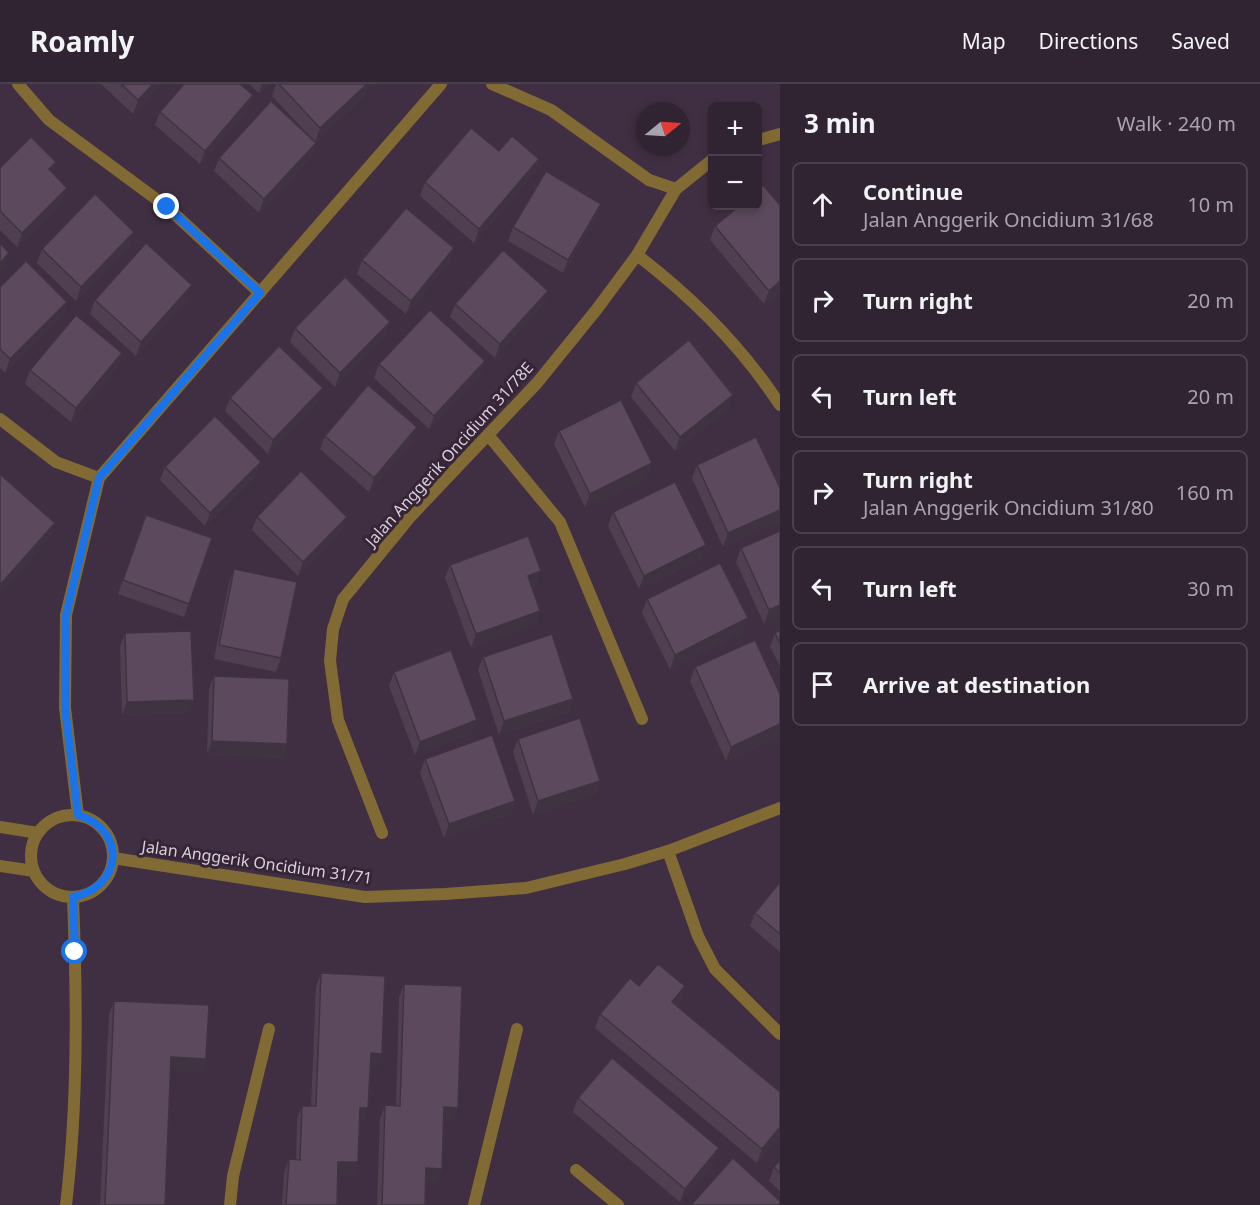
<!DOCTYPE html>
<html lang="en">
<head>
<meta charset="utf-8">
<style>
  body { margin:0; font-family:"Noto Sans",sans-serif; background:#3c2f3e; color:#f1f3f6 }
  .controls { position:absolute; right:18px; top:18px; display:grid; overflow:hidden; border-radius:9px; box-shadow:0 3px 9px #0003 }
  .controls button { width:54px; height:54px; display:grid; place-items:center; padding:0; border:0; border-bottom:2px solid #4b404d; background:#302332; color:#f1f3f6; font:30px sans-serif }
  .compass { position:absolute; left:636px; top:18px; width:54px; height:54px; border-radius:50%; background:#302332; box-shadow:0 3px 9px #0003; rotate:72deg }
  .stop { position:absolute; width:18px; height:18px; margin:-14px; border:4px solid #1a73e8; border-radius:50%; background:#fff }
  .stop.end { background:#1a73e8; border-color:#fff; box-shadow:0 2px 6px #0008 }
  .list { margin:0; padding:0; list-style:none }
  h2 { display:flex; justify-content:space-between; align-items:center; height:78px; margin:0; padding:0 24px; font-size:26px }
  h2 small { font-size:20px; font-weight:400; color:#a8a4ac }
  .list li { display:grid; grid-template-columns:39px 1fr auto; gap:18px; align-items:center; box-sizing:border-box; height:84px; margin:0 12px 12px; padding:0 12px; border:2px solid #4b404d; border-radius:9px }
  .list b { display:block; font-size:22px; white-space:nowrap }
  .list p { margin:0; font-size:20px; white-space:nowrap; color:#a8a4ac }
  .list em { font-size:20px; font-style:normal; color:#a8a4ac }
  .icon { flex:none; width:33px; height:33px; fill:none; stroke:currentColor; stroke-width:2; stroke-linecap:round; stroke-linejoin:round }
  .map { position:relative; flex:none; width:780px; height:1121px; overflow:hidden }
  header { display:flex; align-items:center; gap:36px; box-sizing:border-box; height:84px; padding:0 30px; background:#302332; border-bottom:2px solid #4b404d }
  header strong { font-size:28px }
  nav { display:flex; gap:33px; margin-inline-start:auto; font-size:21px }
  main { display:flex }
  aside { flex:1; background:#302332 }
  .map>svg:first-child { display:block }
</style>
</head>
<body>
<header>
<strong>Roamly</strong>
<nav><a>Map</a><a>Directions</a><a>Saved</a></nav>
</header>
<main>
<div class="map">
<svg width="780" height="1121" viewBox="0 0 780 1121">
  <rect width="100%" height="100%" fill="#402f42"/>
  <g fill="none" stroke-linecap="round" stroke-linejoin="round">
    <g stroke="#826a34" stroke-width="12">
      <polyline points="18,0 49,36 167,123 260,209"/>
      <polyline points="492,0 551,26 649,96 676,105 712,76"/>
      <polyline points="758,56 780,50"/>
      <path d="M637,171c55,42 105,92 143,150"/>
      <polyline points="0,335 56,378 99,394"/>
      <polyline points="489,352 560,438 642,635"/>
      <polyline points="78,731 65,624 66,531 99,394 441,0"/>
      <polyline points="382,749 338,636 330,577 333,545 343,515 411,432 537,299 597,225 637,171 676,105"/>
      <polyline points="668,767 698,852 715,885 780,950"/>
      <polyline points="576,1086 618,1121"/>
      <path d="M66,1121c12,-102 11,-205 7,-308"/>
      <polyline points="230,1121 233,1092 269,945"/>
      <polyline points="474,1121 517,945"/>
    </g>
    <g stroke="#826a34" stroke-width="12">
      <circle cx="72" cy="772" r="41"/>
      <polyline points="0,743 38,749"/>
      <polyline points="113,774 365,813 445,810 526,804 625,780 668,767 780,724"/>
      <polyline points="0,782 34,787"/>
    </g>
  </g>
  <g fill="#4f3f50">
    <polygon points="101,0 160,0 133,30"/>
    <polygon points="249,0 268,0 259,9"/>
    <polygon points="276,0 369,0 365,11 315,58 272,12"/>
    <polygon points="248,25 200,80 155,41 160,28"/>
    <polygon points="316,59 311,73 259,129 214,87 219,74"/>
    <polygon points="499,67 539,75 534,89 474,159 420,112 425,98"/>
    <polygon points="0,84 52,89 62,118 17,163 0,146"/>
    <polygon points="601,120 596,133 563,189 508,157 513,143"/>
    <polygon points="780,121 780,207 764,220 710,156 715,142"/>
    <polygon points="134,148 129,162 76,217 37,179 42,165"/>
    <polygon points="454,164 449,178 406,230 357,190 362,176"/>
    <polygon points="0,203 67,218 62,231 5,289 0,284"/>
    <polygon points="548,207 543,220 495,274 450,233 455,220"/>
    <polygon points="187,215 136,272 90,230 95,216"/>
    <polygon points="295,244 385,251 335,303 290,258"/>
    <polygon points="122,269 117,283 71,338 25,300 30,286"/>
    <polygon points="379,280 480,291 429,345 374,294"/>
    <polygon points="636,299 728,325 675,367 631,313"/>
    <polygon points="230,314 318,318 268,370 225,327"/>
    <polygon points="417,343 412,357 369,408 320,365 325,352"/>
    <polygon points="559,347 647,393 585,423 554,360"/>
    <polygon points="697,381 780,404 780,437 723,463 692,394"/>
    <polygon points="165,383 256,392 205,442 160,396"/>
    <polygon points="613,428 701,475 639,505 608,442"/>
    <polygon points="146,431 212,454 184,533 118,510"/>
    <polygon points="257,433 342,446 298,492 252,446"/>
    <polygon points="741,464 780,532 764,540 736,478"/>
    <polygon points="450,481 536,501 532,503 540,527 535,540 471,564 445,494"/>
    <polygon points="234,485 281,574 276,588 214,575 229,499"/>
    <polygon points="647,515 743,548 670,585 642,529"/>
    <polygon points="780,546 780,582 770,563 775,549"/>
    <polygon points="125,549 189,629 122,631 120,562"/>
    <polygon points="483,573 573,615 568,628 499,651 478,586"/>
    <polygon points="695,583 780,610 780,652 726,677 690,597"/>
    <polygon points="394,588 472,649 415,671 389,602"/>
    <polygon points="214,592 287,660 282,674 207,670 209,605"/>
    <polygon points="518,655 600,697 595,710 533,731 513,668"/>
    <polygon points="425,675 515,717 510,730 444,754 420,689"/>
    <polygon points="780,798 780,868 750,842 755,829"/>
    <polygon points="321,889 382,970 377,984 370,983 368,1024 363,1038 359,1038 358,1078 353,1092 338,1091 337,1121 282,1121 284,1089 289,1075 296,1076 297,1035 302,1022 311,1022 316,903"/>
    <polygon points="404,900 453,1037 444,1037 442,1085 437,1099 425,1098 425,1121 377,1121 380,1035 385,1021 396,1022 399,914"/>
    <polygon points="639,902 685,902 680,916 676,921 780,1050 757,1079 595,944 600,930"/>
    <polygon points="114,917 206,975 201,988 170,987 165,1121 100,1121 109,930"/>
    <polygon points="578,1014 714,1078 680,1118 573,1028"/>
    <polygon points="780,1076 780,1107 769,1097 774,1083"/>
  </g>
  <g fill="#403341">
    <polygon points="153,0 160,0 133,30 138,16"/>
    <polygon points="262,0 268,0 259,9"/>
    <polygon points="367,0 369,0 365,11 315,58 320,44"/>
    <polygon points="253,11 248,25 200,80 205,67"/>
    <polygon points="316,59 311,73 259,129 264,115"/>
    <polygon points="539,75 534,89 474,159 479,145"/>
    <polygon points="56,78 51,91 49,85"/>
    <polygon points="67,104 62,118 17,163 22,149"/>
    <polygon points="601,120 596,133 563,189 568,176"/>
    <polygon points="134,148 129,162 76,217 81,203"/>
    <polygon points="454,164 449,178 406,230 411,217"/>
    <polygon points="9,169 5,183 0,187 0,179"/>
    <polygon points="780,197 780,207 764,220 769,207"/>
    <polygon points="192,201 187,215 136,272 141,258"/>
    <polygon points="548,207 543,220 495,274 500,260"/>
    <polygon points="67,218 62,231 5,289 10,275"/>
    <polygon points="390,238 385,251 335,303 340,289"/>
    <polygon points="122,269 117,283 71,338 76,324"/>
    <polygon points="485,277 480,291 429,345 434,332"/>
    <polygon points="323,304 318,318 268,370 273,356"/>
    <polygon points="733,311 728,325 675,367 680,353"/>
    <polygon points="417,343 412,357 369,408 374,394"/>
    <polygon points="261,378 256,392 205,442 210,429"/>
    <polygon points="652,379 647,393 585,423 590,410"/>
    <polygon points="780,426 780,437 723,463 728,449"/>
    <polygon points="347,433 342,446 298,492 303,478"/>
    <polygon points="55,439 50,453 0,509 0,501"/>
    <polygon points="706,461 701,475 639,505 644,492"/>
    <polygon points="541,487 536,501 523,506 528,492"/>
    <polygon points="780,521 780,532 764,540 769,526"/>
    <polygon points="540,527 535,540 471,564 476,550"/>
    <polygon points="748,534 743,548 670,585 675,571"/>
    <polygon points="573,615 568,628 499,651 504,637"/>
    <polygon points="194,616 189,629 122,631 127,618"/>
    <polygon points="477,636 472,649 415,671 420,658"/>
    <polygon points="780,640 780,652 726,677 731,663"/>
    <polygon points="212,657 287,660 282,674 207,670"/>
    <polygon points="600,697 595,710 533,731 538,717"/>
    <polygon points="515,717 510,730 444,754 449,740"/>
    <polygon points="685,902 680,916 667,931 672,918"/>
    <polygon points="371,969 382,970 377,984 366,983"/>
    <polygon points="171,973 206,975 201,988 166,987"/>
    <polygon points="444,1023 458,1024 453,1037 439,1037"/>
    <polygon points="360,1024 368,1024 363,1038 355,1038"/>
    <polygon points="780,1043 780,1050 757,1079 762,1065"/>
    <polygon points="719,1064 714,1078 680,1118 685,1105"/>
    <polygon points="338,1078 358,1078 353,1092 333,1091"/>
    <polygon points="426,1084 442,1085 437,1099 421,1098"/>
  </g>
  <g fill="#5c495d" stroke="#403341" stroke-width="1.5">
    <polygon points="121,0 153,0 138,16"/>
    <polygon points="184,0 240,0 253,11 205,67 160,28"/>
    <polygon points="279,0 367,0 320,44"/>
    <polygon points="271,17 316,59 264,115 219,74"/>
    <polygon points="471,44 499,67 512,52 539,75 479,145 425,98"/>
    <polygon points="31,53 56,78 49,85 67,104 22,149 0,127 0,84"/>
    <polygon points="546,87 601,120 568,176 513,143"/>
    <polygon points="763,101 780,121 780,197 769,207 715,142 739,122 758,122 758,106"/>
    <polygon points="95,110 134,148 81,203 42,165"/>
    <polygon points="406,124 454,164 411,217 362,176"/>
    <polygon points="0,159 9,169 0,179"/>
    <polygon points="146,159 192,201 141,258 95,216"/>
    <polygon points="503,166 548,207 500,260 455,220"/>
    <polygon points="26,177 67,218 10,275 0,265 0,203"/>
    <polygon points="345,193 390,238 340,289 295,244"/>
    <polygon points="430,226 485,277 434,332 379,280"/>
    <polygon points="76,231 122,269 76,324 30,286"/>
    <polygon points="689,256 733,311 680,353 636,299"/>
    <polygon points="279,262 323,304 273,356 230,314"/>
    <polygon points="368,301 417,343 374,394 325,352"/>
    <polygon points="621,316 652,379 590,410 559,347"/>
    <polygon points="215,332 261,378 210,429 165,383"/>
    <polygon points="756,353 780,404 780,426 728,449 697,381"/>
    <polygon points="301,387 347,433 303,478 257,433"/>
    <polygon points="0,390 55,439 0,501"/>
    <polygon points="675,398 706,461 644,492 613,428"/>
    <polygon points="146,431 212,454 189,520 123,496"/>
    <polygon points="780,447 780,521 769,526 741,464"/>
    <polygon points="528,452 541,487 528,492 540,527 476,550 450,481"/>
    <polygon points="720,479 748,534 675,571 647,515"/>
    <polygon points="234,485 297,498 281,574 219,561"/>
    <polygon points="780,546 780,559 775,549"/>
    <polygon points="191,547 194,616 127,618 125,549"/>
    <polygon points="552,550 573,615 504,637 483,573"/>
    <polygon points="755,556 780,610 780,640 731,663 695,583"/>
    <polygon points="451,566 477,636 420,658 394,588"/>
    <polygon points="214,592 289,595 287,660 212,657"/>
    <polygon points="580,634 600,697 538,717 518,655"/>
    <polygon points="492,651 515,717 449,740 425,675"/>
    <polygon points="780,798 780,850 755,829"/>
    <polygon points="658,880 685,902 672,918 780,1008 780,1043 762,1065 600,930 630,894 639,902"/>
    <polygon points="321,889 385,892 382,970 371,969 368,1024 360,1024 358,1078 338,1078 337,1121 286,1121 289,1075 300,1076 302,1022 316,1022"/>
    <polygon points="404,900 462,902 458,1024 444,1023 442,1085 426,1084 425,1121 382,1121 385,1021 400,1022"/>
    <polygon points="114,917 209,921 206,975 171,973 165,1121 105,1121"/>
    <polygon points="612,974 719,1064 685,1105 578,1014"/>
    <polygon points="733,1074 780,1117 780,1121 693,1121 692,1120"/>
    <polygon points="780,1076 780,1089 774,1083"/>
  </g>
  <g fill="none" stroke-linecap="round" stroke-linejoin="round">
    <path stroke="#1a73e8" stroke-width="8" d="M75,868l-2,-55c49,-10 55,-66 5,-82l-13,-107 1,-93 33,-137 161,-185 -93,-86"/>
  </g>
  <g text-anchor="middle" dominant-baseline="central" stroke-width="6" stroke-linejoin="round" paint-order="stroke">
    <g font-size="16" fill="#dacfdb" stroke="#362537">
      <text transform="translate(449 370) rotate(-48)">Jalan Anggerik Oncidium 31/78E</text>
      <text transform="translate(257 778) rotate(8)">Jalan Anggerik Oncidium 31/71</text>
    </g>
  </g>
</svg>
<div class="controls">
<button>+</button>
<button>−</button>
</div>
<svg class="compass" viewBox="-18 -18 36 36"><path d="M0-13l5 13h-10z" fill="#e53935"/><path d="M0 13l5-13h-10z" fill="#a8a4ac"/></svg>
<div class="stop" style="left:75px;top:868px"></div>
<div class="stop end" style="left:167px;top:123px"></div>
</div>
<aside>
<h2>3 min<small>Walk · 240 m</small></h2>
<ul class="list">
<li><svg class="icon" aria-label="ahead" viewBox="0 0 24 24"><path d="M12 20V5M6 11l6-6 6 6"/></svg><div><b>Continue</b><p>Jalan Anggerik Oncidium 31/68</p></div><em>10 m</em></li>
<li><svg class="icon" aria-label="right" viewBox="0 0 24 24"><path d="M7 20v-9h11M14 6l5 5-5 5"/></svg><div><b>Turn right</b></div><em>20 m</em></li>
<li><svg class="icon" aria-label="left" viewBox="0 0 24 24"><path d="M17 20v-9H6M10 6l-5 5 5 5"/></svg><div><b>Turn left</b></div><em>20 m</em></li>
<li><svg class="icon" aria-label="right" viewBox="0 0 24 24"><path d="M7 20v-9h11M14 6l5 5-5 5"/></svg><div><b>Turn right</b><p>Jalan Anggerik Oncidium 31/80</p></div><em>160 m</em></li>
<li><svg class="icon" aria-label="left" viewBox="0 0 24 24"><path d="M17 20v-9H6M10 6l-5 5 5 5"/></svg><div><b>Turn left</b></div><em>30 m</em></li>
<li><svg class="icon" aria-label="arrive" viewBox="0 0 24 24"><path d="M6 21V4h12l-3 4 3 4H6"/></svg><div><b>Arrive at destination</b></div></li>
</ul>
</aside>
</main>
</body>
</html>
